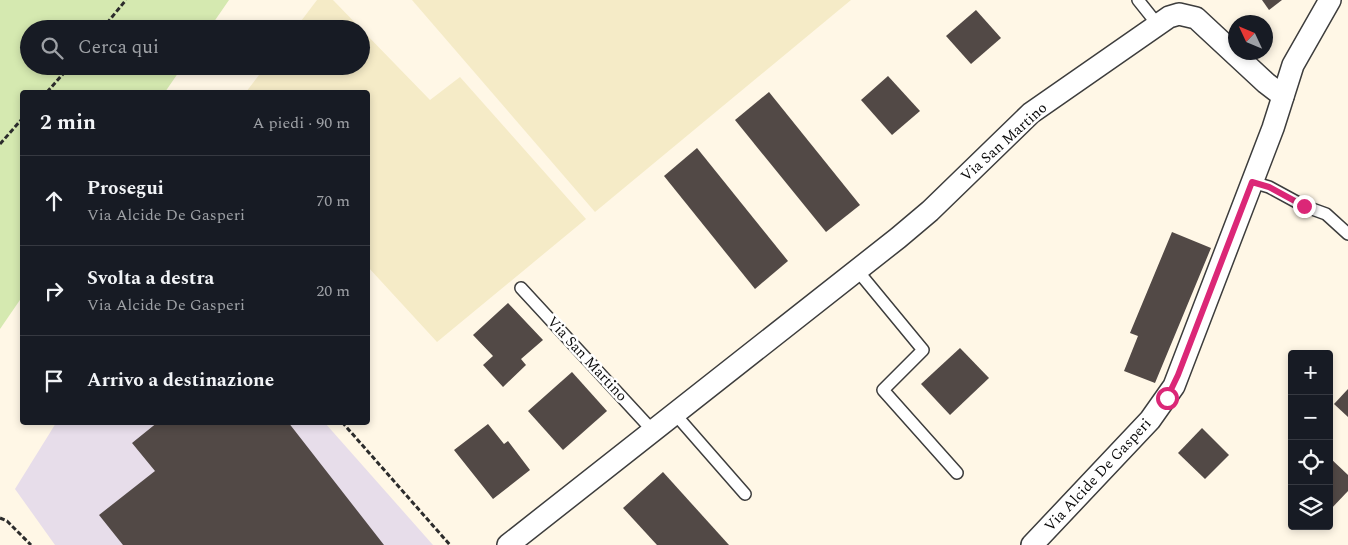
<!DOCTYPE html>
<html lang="it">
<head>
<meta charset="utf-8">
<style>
  body { margin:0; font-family:Spectral,serif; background:#20242c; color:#f1f3f6 }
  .controls { position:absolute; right:15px; bottom:15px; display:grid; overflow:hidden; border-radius:5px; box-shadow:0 2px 8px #0003 }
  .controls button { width:45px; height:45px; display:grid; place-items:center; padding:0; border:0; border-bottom:1px solid #363941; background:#171b24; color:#f1f3f6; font:25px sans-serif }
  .compass { position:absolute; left:1228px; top:15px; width:45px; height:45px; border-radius:50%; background:#171b24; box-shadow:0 2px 8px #0003; rotate:314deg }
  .stop { position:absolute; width:15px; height:15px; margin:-11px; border:4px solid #db2777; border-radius:50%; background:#fff }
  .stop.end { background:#db2777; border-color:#fff; box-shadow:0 1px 5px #0008 }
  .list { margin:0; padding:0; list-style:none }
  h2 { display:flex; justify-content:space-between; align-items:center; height:65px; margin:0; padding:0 20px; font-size:21px }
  h2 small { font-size:16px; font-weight:400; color:#9ea1a6 }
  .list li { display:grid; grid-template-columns:32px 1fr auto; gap:15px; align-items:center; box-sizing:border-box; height:90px; padding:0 20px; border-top:1px solid #363941 }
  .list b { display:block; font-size:19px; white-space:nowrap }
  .list p { margin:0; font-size:16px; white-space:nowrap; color:#9ea1a6 }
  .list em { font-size:16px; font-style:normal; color:#9ea1a6 }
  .icon { flex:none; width:28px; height:28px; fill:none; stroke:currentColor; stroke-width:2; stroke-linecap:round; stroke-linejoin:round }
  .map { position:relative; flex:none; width:1348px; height:545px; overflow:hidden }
  .search { position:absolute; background:#171b24; box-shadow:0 2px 8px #0003; left:20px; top:20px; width:350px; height:55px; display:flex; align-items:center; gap:12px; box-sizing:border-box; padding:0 18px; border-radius:28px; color:#9ea1a6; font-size:19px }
  .panel { position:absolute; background:#171b24; box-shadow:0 2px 8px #0003; left:20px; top:90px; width:350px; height:335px; border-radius:5px }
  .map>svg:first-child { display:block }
</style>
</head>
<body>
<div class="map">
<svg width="1348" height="545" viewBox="0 0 1348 545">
  <rect width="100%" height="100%" fill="#fff7e6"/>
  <polygon fill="#e7ddea" points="56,423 325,423 433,545 55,545 15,489"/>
  <g fill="#f5ebc7">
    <polygon points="317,0 333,0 361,29 295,29"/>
    <polygon points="412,0 851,0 595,212"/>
    <polygon points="361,29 430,100 460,77 586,219 437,342 368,267 368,92 246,92 266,66 361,66"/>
  </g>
  <polygon fill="#d5e9b0" points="0,0 229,0 209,29 29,29 29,66 183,66 165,92 22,92 22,297 0,329"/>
  <g fill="#524946">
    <polygon points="1262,0 1282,0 1269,10"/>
    <polygon points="976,10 1001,38 971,64 946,36"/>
    <polygon points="888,76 920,111 892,135 861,100"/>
    <polygon points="769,92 860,205 826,232 735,120"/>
    <polygon points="697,148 788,261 755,289 664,176"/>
    <polygon points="1172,232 1211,248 1155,383 1124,371 1138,336 1130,333"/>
    <polygon points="508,303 543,340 521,359 526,365 503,387 483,365 493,356 473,335"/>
    <polygon points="960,348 989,378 950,415 921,384"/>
    <polygon points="572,372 607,411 563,450 528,411"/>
    <polygon points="1348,389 1348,417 1334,404"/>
    <polygon points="158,422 288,422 384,545 123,545 99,515 155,471 132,443"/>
    <polygon points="488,424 504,444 508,441 530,470 493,499 454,450"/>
    <polygon points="1202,428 1229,455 1205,479 1178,453"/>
    <polygon points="1329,457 1348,475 1348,491 1329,511"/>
    <polygon points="663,472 729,545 657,545 623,508"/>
  </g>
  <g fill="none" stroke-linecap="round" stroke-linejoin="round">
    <defs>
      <g id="service">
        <polyline points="1138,0 1158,25"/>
        <polyline points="1252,182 1269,187 1304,206 1326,214 1348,234"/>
        <polyline points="857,270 923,350 883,390 957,473"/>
        <polyline points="521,288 653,431"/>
        <polyline points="675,414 745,494"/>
      </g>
      <g id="minor">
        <polyline points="508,545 898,238 930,211 1031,113 1169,17 1179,14 1196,18 1266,83 1283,96"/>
        <polyline points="1032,545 1150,420 1174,386 1273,128 1293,65 1330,0"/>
      </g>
    </defs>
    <use href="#service" stroke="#3d3d3d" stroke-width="14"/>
    <use href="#minor" stroke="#3d3d3d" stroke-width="24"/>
    <g stroke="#2c2c2c" stroke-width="3" stroke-dasharray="5 2.5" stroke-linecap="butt">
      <polyline points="102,29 126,0"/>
      <polyline points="47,92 70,66"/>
      <polyline points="0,144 22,119"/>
      <polyline points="342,422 450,545"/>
      <polyline points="0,518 7,521 31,545"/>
    </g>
    <use href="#service" stroke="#fff" stroke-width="11"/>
    <use href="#minor" stroke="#fff" stroke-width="21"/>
  </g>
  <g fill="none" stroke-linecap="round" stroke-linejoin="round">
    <polyline stroke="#db2777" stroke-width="6" points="1167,398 1178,375 1252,182 1269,187 1304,206"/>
  </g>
  <g text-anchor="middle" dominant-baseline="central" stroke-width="5" stroke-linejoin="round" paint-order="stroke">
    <g font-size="15" fill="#0a0a0a" stroke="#fff">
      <text transform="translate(1004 142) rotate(-42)">Via San Martino</text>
      <text transform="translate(587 359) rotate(47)">Via San Martino</text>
      <text transform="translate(1098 475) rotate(-47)">Via Alcide De Gasperi</text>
    </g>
  </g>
</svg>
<div class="controls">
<button>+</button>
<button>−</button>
<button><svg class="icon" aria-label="locate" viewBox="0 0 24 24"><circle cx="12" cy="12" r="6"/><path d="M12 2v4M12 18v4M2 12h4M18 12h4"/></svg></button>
<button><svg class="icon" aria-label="layers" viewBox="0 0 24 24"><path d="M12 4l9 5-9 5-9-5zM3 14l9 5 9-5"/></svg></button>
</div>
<svg class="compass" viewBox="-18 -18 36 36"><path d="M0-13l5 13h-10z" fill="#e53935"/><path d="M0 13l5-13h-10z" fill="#9ea1a6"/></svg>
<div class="stop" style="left:1167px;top:398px"></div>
<div class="stop end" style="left:1304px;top:206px"></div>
<div class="search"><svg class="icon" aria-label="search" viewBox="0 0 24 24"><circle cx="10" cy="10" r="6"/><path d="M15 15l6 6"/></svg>Cerca qui</div>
<section class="panel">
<h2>2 min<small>A piedi · 90 m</small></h2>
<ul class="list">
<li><svg class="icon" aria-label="ahead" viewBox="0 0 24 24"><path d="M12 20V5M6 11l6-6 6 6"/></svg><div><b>Prosegui</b><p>Via Alcide De Gasperi</p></div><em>70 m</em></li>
<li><svg class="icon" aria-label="right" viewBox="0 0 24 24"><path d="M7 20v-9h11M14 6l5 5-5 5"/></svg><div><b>Svolta a destra</b><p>Via Alcide De Gasperi</p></div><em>20 m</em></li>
<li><svg class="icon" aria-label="arrive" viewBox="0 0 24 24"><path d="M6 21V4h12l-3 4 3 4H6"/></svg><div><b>Arrivo a destinazione</b></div></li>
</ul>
</section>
</div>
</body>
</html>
